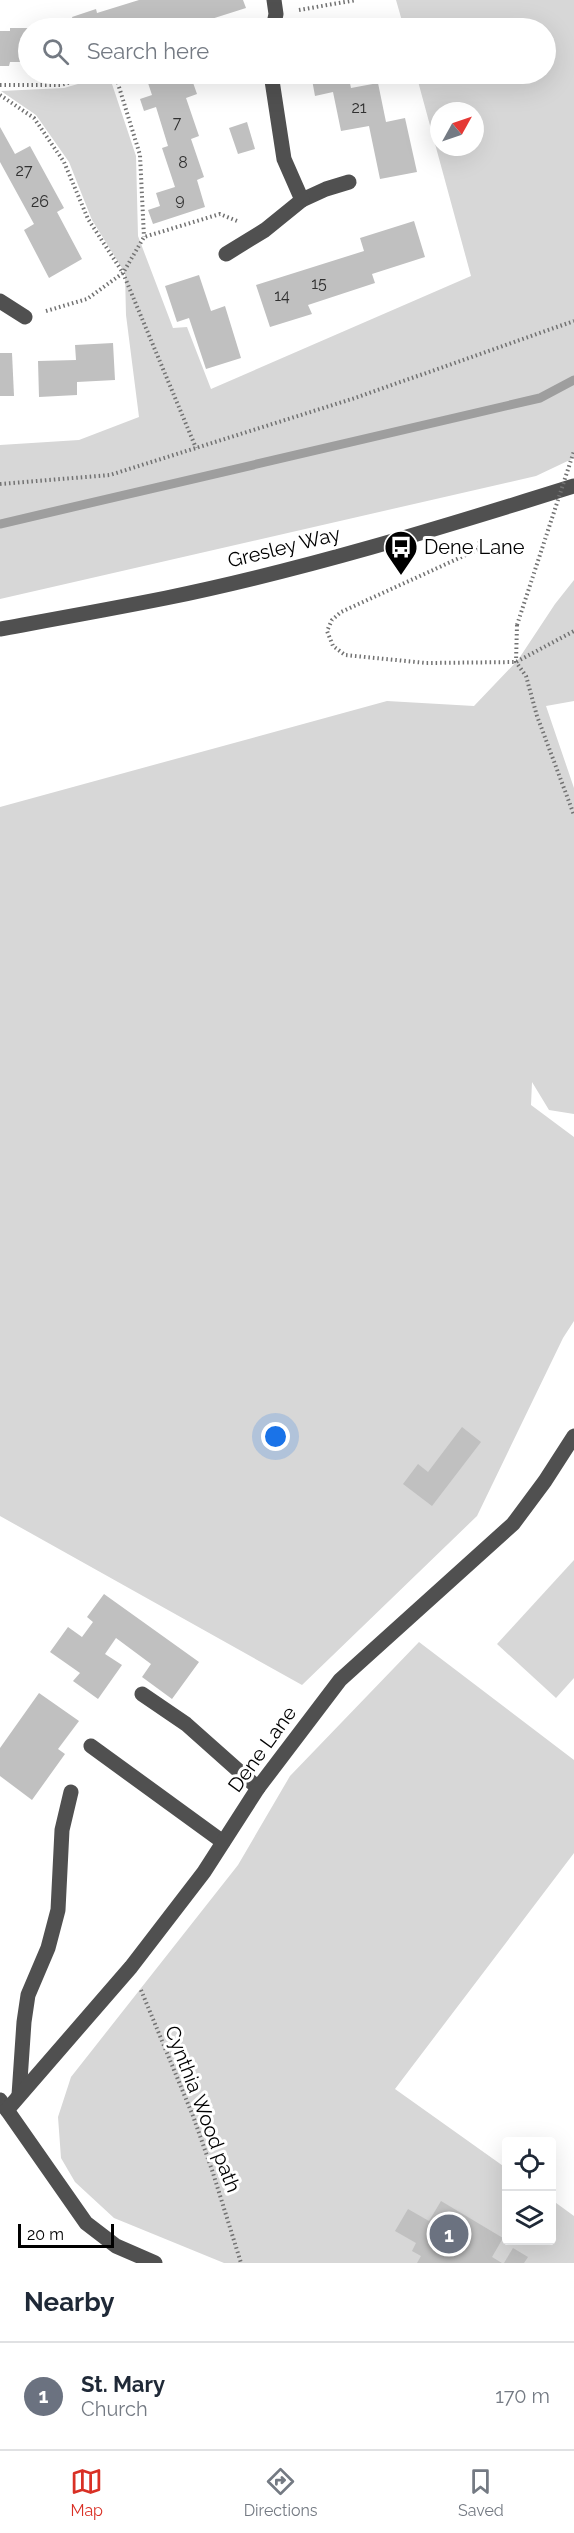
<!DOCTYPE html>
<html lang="en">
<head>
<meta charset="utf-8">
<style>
  body { margin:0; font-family:Raleway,sans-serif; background:#f2f2f3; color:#1f2937 }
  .controls { position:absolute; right:18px; bottom:18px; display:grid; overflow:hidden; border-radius:6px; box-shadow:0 6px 24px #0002 }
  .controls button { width:54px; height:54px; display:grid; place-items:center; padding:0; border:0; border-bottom:2px solid #e0e1e3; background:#fff; color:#1f2937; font:30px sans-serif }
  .compass { position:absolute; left:430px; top:102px; width:54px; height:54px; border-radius:50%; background:#fff; box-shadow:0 6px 24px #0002; rotate:50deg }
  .scale { position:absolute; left:18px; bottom:15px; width:96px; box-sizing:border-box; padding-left:6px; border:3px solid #000; border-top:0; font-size:16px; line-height:21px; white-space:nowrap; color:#000; -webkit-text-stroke:4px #fff; paint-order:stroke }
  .you { position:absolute; left:276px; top:1437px; width:21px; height:21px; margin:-15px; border:4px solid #fff; border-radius:50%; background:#1a73e8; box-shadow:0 0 0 9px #1a73e833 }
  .badge { display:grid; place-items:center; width:39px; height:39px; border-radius:50%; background:#d93025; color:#fff; font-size:20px; font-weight:700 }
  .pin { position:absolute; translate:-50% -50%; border:3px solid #fff; box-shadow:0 2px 6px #0006 }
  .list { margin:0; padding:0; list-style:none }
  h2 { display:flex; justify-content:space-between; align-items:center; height:78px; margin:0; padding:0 24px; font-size:26px }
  h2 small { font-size:20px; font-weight:400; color:#747a83 }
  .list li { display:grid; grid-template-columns:39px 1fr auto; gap:18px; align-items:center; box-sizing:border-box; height:108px; padding:0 24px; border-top:2px solid #e0e1e3 }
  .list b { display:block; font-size:22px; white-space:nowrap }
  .list p { margin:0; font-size:20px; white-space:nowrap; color:#747a83 }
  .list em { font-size:20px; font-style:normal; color:#747a83 }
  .icon { flex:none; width:33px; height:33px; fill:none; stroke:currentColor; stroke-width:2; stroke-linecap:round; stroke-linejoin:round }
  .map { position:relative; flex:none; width:574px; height:2263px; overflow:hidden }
  .search { position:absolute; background:#fff; box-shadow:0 6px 24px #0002; left:18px; right:18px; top:18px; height:66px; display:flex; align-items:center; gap:15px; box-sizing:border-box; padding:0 21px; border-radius:33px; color:#747a83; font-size:22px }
  .sheet { height:186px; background:#fff }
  nav { display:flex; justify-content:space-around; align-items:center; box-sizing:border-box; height:84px; border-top:2px solid #e0e1e3; background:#fff; font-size:16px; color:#747a83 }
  nav a { display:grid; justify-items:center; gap:3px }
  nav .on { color:#d93025 }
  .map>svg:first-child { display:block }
</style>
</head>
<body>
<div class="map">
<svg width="574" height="2263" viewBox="0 0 574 2263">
  <rect width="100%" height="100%" fill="#fff"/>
  <g fill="#d7d7d7" fill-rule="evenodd">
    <path d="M396,0h178v458l-38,18 -536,123v-154l79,-5 60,-23 -13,-102 -1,-42 -33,-53 -23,-58 -33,-47 -35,-24 63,-3 45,-13 27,81 2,80 35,92 14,-1 24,62 260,-113 -55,-202h130v-46h-142zM439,111h36v36h-36z"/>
    <polygon points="574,580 574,701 546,706 574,788 574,1114 549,1110 532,1082 531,1105 574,1137 574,1321 563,1338 477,1516 302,1685 0,1516 0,807 387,701 474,706 518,660 555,604"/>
    <polygon points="574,1560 574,1678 556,1698 497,1644"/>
    <polygon points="419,1642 574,1760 574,1853 395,2089 506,2168 506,2240 552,2240 552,2200 574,2216 574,2263 224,2263 114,2218 75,2182 61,2158 58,2117 71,2077 238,1865 290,1776"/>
  </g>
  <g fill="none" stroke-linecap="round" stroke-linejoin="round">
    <polyline stroke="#9e9e9e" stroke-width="9" points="0,524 540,398 574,380"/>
  </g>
  <g fill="#c0c0c0">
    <polygon points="139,0 243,0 246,8 183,28 175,28 174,24 161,28 75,28 72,17 96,9 97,13"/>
    <polygon points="10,28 28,28 28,71 26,71 26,62 10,62 9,66 0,66 0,31 10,31"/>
    <polygon points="179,74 190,74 197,94 186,98 199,136 191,139 204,177 197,180 205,207 153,224 148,210 160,206 156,193 175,187 162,148 168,146 156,107 144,111 140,99 152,95 148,83"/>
    <polygon points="311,74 348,74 351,88 378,83 386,122 405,118 417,172 380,179 369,126 341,131 333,92 315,96"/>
    <polygon points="247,122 255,149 238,154 229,128"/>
    <polygon points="0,127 15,154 30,146 64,208 57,212 82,259 49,278 24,230 34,224 0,162"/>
    <polygon points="414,221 425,257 372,274 375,283 308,305 312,314 270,327 256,285 364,251 360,238"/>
    <polygon points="199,275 211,311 225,306 241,358 206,369 189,318 177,322 165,286"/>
    <polygon points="113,343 115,380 77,382 77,395 39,397 38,361 76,360 75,345"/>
    <polygon points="0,353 12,353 14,396 0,396"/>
    <polygon points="462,1427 481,1442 432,1506 403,1484 418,1464 428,1472"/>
    <polygon points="104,1594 199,1662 172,1699 142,1677 151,1664 116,1638 105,1654 122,1665 98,1699 73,1681 80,1673 50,1652 68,1627 82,1637 93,1622 87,1617"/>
    <polygon points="39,1693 79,1721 58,1749 65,1754 32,1800 0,1776 0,1748"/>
    <polygon points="441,2201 503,2238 492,2257 502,2263 417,2263 421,2256 412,2251 416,2243 395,2231 408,2209 429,2221"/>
    <polygon points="513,2248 528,2257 524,2263 504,2263"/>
  </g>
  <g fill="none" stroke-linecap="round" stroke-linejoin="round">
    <g stroke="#727272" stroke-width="4" stroke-dasharray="1.5 3" stroke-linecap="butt">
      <polyline points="299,10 356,0"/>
      <polyline points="232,28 251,22"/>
      <polyline points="115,74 140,155 144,237"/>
      <polyline points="0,85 61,85 98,74"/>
      <polyline points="0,95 34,118 64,162 88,219 123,273 196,448"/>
      <polyline points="46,311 87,299 123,273 144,237 220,214 237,221"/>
      <polyline points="0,484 110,475 355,398 574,321"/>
      <polyline points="479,541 479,549 341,612 332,620 327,631 333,646 345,655 426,663 516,662 574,631"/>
      <polyline points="517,625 516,662 526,676 537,716 574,815"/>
      <polyline points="141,1990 193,2116 213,2173 241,2263"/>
    </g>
    <g stroke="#505050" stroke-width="15">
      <polyline points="273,28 276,14 274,0"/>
      <polyline points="302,200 326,189 349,182"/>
      <polyline points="226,254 265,230 302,200 284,159 271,74"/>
      <polyline points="0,301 25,317"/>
      <path d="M0,629c55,-10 111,-20 166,-31 137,-28 274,-70 408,-112"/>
      <polyline points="142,1694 186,1724 258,1788"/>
      <polyline points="91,1746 223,1842"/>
      <polyline points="19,2095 24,2022 28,1995 48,1948 58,1910 62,1830 71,1792"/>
      <polyline points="0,2100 86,2223 116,2246 155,2263"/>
      <polyline points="7,2110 131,1967 204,1872 258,1788 340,1680 513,1524 545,1481 574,1436"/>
    </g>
    <polyline stroke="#727272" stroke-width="4" stroke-dasharray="1.5 3" stroke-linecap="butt" points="517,625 574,451"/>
  </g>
  <defs>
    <symbol id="bus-pin" viewBox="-11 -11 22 30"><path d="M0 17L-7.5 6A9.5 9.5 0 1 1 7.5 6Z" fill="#000" stroke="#fff"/><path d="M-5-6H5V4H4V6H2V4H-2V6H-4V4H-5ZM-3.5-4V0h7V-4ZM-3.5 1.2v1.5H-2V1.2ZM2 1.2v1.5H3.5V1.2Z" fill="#fff"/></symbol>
  </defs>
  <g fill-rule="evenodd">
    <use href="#bus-pin" x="382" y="528" width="38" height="52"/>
  </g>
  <g text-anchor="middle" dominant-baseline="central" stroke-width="6" stroke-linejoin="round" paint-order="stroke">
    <g font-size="16" fill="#303030">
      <text x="359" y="107">21</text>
      <text x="177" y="122">7</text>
      <text x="183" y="162">8</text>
      <text x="24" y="170">27</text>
      <text x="180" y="199">9</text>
      <text x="40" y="201">26</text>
      <text x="319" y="283">15</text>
      <text x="282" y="295">14</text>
    </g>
    <g font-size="20" fill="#000" stroke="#fff">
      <text transform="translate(284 547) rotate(-14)">Gresley Way</text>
      <text transform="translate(262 1749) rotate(-54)">Dene Lane</text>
      <text transform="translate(203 2109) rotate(69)">Cynthia Wood path</text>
    </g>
    <g font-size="20" fill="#000" stroke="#fff" text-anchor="start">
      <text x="424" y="547">Dene Lane</text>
    </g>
  </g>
</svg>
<div class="controls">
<button><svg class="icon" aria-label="locate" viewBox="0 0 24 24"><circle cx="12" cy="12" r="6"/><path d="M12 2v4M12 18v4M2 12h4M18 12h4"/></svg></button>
<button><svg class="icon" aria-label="layers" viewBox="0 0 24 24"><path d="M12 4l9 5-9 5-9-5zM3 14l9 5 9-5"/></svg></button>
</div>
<svg class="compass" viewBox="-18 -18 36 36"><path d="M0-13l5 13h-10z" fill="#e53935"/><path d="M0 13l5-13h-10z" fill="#747a83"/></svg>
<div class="scale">20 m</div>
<div class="you"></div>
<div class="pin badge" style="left:449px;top:2234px;background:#6b7280">1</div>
<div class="search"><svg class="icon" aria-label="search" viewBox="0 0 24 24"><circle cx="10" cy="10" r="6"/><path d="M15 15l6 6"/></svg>Search here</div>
</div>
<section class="sheet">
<h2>Nearby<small></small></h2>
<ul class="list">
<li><span class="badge" style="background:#6b7280">1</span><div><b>St. Mary</b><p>Church</p></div><em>170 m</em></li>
</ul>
</section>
<nav>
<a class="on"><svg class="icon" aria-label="map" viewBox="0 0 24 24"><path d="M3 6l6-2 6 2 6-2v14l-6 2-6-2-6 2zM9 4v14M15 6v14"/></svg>Map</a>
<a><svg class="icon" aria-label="directions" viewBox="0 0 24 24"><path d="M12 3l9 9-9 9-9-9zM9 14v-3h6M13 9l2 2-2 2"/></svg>Directions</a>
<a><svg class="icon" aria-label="saved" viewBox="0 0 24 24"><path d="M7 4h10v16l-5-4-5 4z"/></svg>Saved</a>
</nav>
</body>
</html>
